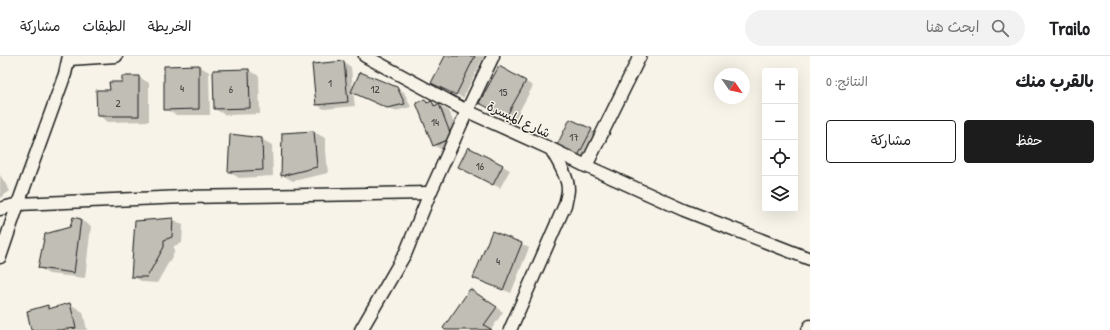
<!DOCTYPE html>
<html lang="ar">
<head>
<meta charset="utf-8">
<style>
  body { margin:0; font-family:"Patrick Hand","Playpen Sans Arabic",sans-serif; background:#f2f2f2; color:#202124; direction:rtl }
  .controls { position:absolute; right:12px; top:12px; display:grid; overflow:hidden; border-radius:4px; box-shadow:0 4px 16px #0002 }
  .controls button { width:36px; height:36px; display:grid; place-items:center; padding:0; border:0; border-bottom:1px solid #e0e0e0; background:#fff; color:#202124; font:20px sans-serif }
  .compass { position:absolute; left:714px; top:12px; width:36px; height:36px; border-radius:50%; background:#fff; box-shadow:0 4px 16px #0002; rotate:124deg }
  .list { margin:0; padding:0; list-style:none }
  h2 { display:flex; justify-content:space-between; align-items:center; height:52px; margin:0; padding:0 16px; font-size:17px }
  h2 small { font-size:13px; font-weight:400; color:#757577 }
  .actions { display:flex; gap:8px; padding:12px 16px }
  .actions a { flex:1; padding:9px 0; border:1px solid #1c1c1c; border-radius:4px; text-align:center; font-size:14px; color:#1c1c1c }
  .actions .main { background:#1c1c1c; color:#fff }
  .icon { flex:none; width:22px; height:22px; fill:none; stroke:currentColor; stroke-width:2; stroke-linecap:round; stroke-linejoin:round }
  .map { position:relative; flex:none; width:810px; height:274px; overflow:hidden; direction:ltr }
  header { display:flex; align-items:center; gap:24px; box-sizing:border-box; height:56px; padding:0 20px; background:#fff; border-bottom:1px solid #e0e0e0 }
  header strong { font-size:19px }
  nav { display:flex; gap:22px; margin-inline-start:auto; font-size:14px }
  .search { width:280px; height:36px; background:#f2f2f2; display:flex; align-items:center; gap:10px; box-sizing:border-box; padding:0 14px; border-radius:22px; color:#757577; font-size:15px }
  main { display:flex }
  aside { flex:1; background:#fff }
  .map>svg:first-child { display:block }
</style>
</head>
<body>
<header>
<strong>Trailo</strong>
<div class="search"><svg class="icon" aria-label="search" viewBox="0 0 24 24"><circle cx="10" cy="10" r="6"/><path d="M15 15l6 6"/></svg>ابحث هنا</div>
<nav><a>الخريطة</a><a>الطبقات</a><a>مشاركة</a></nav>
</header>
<main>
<aside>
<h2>بالقرب منك<small>النتائج: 0</small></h2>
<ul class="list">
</ul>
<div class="actions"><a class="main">حفظ</a><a>مشاركة</a></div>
</aside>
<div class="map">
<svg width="810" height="274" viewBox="0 0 810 274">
  <rect width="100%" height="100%" fill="#f7f3e8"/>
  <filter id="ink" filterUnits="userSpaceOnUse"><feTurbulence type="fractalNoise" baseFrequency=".025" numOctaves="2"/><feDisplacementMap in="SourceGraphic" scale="8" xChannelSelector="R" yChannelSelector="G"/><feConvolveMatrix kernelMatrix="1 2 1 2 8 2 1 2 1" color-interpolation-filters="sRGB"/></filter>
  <g filter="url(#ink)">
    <g fill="#0003">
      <polygon points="446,0 484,0 463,42 440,30"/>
      <polygon points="344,6 351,11 353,34 396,31 404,36 411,51 395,55 353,36 355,50 324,53 317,49"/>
      <polygon points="199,10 209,16 210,59 176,59 165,53"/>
      <polygon points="499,11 533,30 514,65 481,46"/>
      <polygon points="248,14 259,20 260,58 225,59 215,53"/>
      <polygon points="139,21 149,27 149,65 108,66 98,59 111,35 123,27"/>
      <polygon points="425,45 429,47 432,46 449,55 462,88 444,95 433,89"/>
      <polygon points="591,74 598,78 586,103 566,93"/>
      <polygon points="314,76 325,82 328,117 293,125 282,119 283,78"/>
      <polygon points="261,83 272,89 273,120 239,122 229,116"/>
      <polygon points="469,92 510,114 500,132 466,114"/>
      <polygon points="0,119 10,135 0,142"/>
      <polygon points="173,163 183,169 182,187 174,190 174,197 157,227 143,226 132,220"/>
      <polygon points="80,164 91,170 85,222 49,218 39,212 71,172"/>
      <polygon points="493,176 522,188 529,192 511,237 482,225"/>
      <polygon points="477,238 503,256 491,274 447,274"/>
      <polygon points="70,248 83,256 87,274 32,274 28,255 48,250 52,253"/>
    </g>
    <g fill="#c0beb5" stroke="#1c1c1c">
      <polygon points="445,0 475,0 456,39 431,27"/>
      <polygon points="344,5 348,46 316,49 312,8"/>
      <polygon points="199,9 199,53 164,54 164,10"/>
      <polygon points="499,10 526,25 506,61 479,47"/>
      <polygon points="249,13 250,52 214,53 213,14"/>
      <polygon points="360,16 397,31 405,48 387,52 351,36"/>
      <polygon points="122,20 139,20 139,60 97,60 96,34 110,34 109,26 122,26"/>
      <polygon points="425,43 427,47 432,45 434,50 439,48 452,82 433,90 416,47"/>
      <polygon points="570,63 592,73 578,100 557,89"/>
      <polygon points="314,75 317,111 281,120 282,77"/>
      <polygon points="230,78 262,82 263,114 228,116"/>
      <polygon points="468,91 503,109 493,129 458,111"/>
      <polygon points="73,161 81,163 74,217 38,212 45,178 70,171"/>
      <polygon points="173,162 172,181 164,184 164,191 147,221 131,221 135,165"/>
      <polygon points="492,175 522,187 503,234 473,222"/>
      <polygon points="470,233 497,251 484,269 492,274 445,274 443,272"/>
      <polygon points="70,247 76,272 60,274 31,274 27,255 48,249 48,253"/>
    </g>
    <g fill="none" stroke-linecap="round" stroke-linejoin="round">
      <defs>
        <g id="street">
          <path d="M365,0l102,55 84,38c6,11 17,27 17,40 0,5 -2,11 -3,16l-55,125"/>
          <polyline points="69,3 116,0"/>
          <polyline points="551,93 586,110 684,154 810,203"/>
          <polyline points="586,110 640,0"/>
          <polyline points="0,153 18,148 184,141 430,137"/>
          <polyline points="0,201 18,148 65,18 69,0"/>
          <polyline points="361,274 406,196 430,137 467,55 493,0"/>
          <polyline points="808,274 810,270"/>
        </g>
      </defs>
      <use href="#street" stroke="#1c1c1c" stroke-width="15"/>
      <use href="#street" stroke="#f7f3e8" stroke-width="12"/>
    </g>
  </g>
  <g text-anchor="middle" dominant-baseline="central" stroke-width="3" stroke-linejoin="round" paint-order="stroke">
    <g font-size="11" fill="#454442">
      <text x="330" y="27">1</text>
      <text x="182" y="32">4</text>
      <text x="231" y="33">6</text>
      <text x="375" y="33">12</text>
      <text x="503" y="36">15</text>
      <text x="118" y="47">2</text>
      <text x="435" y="66">14</text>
      <text x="574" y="81">17</text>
      <text x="480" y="110">16</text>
      <text x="498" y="205">4</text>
    </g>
    <g font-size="13" fill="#1c1c1c" stroke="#f7f3e8">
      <text transform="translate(519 63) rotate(25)">شارع الميسرة</text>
    </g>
  </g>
</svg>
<div class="controls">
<button>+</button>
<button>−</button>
<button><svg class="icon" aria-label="locate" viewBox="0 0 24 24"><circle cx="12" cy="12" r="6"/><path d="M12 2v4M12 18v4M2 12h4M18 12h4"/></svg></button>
<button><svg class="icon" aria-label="layers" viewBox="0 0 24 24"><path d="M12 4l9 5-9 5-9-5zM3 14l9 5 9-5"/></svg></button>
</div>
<svg class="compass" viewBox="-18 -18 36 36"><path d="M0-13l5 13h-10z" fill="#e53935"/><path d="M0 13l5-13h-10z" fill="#757577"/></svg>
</div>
</main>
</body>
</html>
